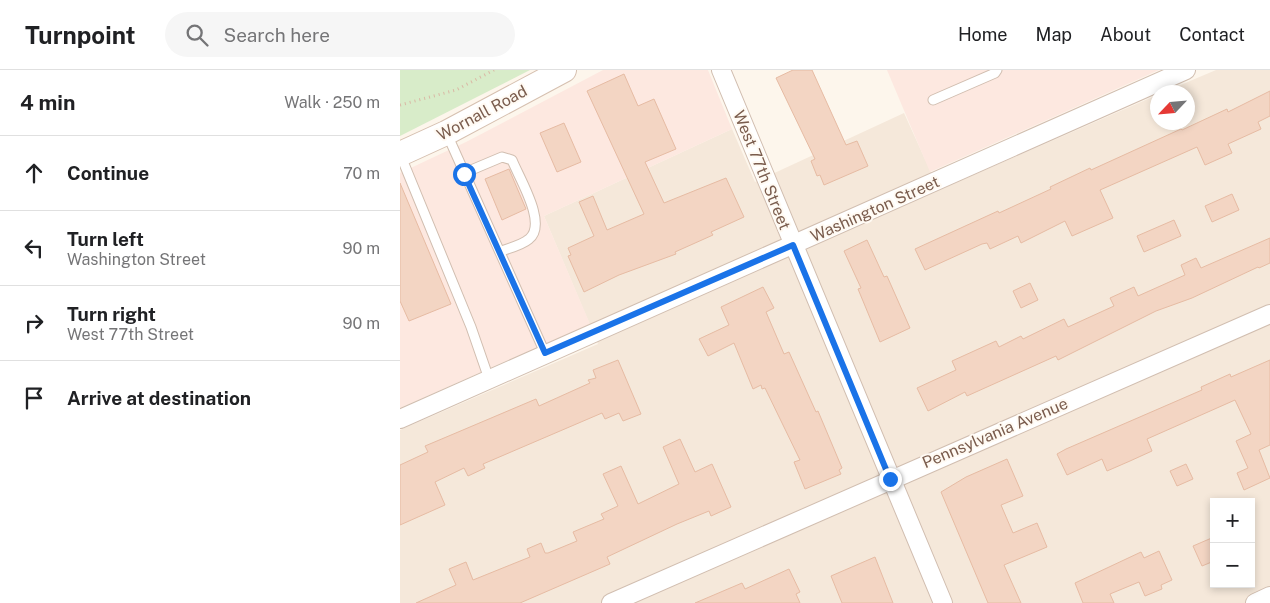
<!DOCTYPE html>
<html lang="en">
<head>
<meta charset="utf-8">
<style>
  body { margin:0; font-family:"Public Sans",sans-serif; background:#f6f6f6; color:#202124 }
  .controls { position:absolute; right:15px; bottom:15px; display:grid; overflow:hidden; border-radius:0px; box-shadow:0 2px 8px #0003 }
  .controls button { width:45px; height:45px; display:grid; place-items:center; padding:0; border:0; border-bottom:1px solid #e0e0e0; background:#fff; color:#202124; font:25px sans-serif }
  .compass { position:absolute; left:750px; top:15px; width:45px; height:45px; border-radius:50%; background:#fff; box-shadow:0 2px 8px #0003; rotate:244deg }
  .stop { position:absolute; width:15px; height:15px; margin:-11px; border:4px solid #1a73e8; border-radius:50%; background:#fff }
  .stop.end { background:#1a73e8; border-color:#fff; box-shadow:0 1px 5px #0008 }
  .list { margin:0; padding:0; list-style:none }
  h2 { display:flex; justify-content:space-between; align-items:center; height:65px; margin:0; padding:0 20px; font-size:21px }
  h2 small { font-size:16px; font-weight:400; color:#757577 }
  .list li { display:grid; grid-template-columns:32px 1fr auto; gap:15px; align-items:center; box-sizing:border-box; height:75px; padding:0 20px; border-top:1px solid #e0e0e0 }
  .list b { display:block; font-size:19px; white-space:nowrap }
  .list p { margin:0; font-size:16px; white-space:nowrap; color:#757577 }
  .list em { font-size:16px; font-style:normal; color:#757577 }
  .icon { flex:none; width:28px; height:28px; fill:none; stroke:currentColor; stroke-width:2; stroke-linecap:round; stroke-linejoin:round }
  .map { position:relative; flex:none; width:870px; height:533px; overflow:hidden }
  header { display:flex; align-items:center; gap:30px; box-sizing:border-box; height:70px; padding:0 25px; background:#fff; border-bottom:1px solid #e0e0e0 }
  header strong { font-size:24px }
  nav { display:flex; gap:28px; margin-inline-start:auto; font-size:18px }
  .search { width:350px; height:45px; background:#f6f6f6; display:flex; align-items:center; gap:12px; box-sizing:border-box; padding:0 18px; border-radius:28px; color:#757577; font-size:19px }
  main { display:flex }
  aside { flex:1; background:#fff }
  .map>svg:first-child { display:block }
</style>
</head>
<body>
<header>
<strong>Turnpoint</strong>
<div class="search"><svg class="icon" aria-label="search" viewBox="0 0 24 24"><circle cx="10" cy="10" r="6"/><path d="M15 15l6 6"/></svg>Search here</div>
<nav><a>Home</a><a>Map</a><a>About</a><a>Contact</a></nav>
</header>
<main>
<aside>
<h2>4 min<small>Walk · 250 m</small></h2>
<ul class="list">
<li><svg class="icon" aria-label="ahead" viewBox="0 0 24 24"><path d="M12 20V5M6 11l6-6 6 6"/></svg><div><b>Continue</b></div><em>70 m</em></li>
<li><svg class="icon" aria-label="left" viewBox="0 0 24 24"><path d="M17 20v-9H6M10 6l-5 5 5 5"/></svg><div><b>Turn left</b><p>Washington Street</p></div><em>90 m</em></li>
<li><svg class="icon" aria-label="right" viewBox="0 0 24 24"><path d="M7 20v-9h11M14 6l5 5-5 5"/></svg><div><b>Turn right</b><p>West 77th Street</p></div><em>90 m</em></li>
<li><svg class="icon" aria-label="arrive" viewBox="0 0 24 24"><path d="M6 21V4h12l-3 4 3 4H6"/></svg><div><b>Arrive at destination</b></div></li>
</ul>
</aside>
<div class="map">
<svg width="870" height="533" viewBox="0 0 870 533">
  <rect width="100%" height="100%" fill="#fdf6ec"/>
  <path fill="#f5e8da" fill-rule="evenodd" d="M816,0h54v533h-870v-173l198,-86 -54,-128 188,-87 23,53 149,-69 35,77 218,-95 1,27h30v-30h-24zM814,432h37v82h-37z"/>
  <g fill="#fde8e0">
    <polygon points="203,0 308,0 332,59 144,146 190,254 0,338 0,103 66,72"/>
    <polygon points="487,0 759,0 530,102"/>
  </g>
  <polygon fill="#d8ecc9" points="0,0 130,0 0,66"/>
  <g fill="#f3d5c3" stroke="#e6bba3">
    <polygon points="393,0 412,0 446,75 457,71 468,96 424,115 420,105 417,106 411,91 415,89 376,8"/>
    <polygon points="224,4 238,36 254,29 276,79 245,92 264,133 326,108 344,147 311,162 313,165 275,182 276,184 219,205 184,222 168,186 171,185 168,178 194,166 179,132 193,126 207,160 244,144 187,21"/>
    <polygon points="870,21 870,46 858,52 861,59 828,74 832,83 805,95 797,77 700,120 713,148 672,166 665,151 621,173 618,166 590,179 587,173 582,174 525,200 515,179 598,141 599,143 651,119 650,117 690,98 691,100 781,59 782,60 827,39 828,42"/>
    <polygon points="164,53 181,92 157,102 140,63"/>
    <polygon points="109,99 126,139 102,150 85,109"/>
    <polygon points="0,113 51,234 9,251 0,231"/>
    <polygon points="832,124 839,140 812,152 805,136"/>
    <polygon points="774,150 781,166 744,182 737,166"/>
    <polygon points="870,168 870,193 859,198 858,197 792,228 756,241 658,290 656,286 567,326 565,322 528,341 517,318 556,300 552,291 596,271 599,277 621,266 623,269 664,249 668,257 714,236 710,228 734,217 738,226 785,205 781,195 796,188 801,198"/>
    <polygon points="467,170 484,207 487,206 510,258 480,272 458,219 461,218 444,181"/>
    <polygon points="630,213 638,230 621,238 613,221"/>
    <polygon points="363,217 374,238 366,242 384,284 389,282 416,342 418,341 442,398 439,400 441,404 405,419 394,392 400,390 365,318 362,319 361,315 353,319 334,273 308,286 299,269 329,255 321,237"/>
    <polygon points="218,290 241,344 223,351 219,343 205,349 202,343 83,394 85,398 68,406 64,398 35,412 45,435 0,455 0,395 28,382 25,376 44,368 136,329 139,336 190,313 188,310 196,308 193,300"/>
    <polygon points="870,290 870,375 859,380 870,408 844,420 837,403 848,398 836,371 851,364 835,330 747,369 752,381 730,391 707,401 702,389 667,405 657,384 666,379 802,320 801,317 810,313 830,304 831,307"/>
    <polygon points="280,369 295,402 312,394 331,437 311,446 309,441 277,454 207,487 210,494 120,533 16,533 56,515 49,499 66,492 73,510 130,487 127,479 141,473 145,483 148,483 177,471 173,462 204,449 201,444 218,436 203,404 221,396 238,434 279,414 263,377"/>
    <polygon points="607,389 623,426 601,435 613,463 637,453 647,477 604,495 621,533 588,533 541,422 566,407"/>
    <polygon points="786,394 793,409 777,416 770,401"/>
    <polygon points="814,467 814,491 802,496 793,476"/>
    <polygon points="759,481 772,510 761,515 762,519 745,526 739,512 710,524 714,533 683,533 675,513 741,482 744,488"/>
    <polygon points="475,487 493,533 442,533 431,506"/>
    <polygon points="389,499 400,522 396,524 400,533 295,533 342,513 345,519"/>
  </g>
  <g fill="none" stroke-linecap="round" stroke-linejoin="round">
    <defs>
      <g id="service">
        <polyline points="533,30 595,3 597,0"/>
        <polyline points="47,64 145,283"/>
        <polyline points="0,84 71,257 89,309"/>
        <path d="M64,103l38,-16 10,3c7,18 36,64 17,79 -7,6 -19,9 -28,12"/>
      </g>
      <g id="minor">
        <polyline points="321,0 543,533"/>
        <polyline points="0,349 786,0"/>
        <polyline points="211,533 870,244"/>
        <polyline points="855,533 870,526"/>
      </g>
      <polyline id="secondary" points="0,84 46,63 164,0"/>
    </defs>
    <use href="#service" stroke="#d1beb0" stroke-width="11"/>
    <use href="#minor" stroke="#d1beb0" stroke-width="20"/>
    <use href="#secondary" stroke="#d6c0b0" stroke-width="26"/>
    <polyline stroke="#d9b8a5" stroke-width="3" stroke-dasharray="1 4" stroke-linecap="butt" points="0,35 56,20 94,0"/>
    <use href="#service" stroke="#fff" stroke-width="9"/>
    <use href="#minor" stroke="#fff" stroke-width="18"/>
    <use href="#secondary" stroke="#fff" stroke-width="24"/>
  </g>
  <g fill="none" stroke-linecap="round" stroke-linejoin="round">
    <polyline stroke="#1a73e8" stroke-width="6" points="64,104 145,283 393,175 490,409"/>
  </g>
  <g text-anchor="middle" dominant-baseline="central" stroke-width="4" stroke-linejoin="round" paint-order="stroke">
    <g font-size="16" fill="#7a5c4d" stroke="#fffaf3">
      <text transform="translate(82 43) rotate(-28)">Wornall Road</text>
      <text transform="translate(362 100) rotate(68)">West 77th Street</text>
      <text transform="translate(475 139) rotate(-24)">Washington Street</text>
      <text transform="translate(595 363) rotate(-23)">Pennsylvania Avenue</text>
    </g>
  </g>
</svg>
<div class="controls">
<button>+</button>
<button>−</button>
</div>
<svg class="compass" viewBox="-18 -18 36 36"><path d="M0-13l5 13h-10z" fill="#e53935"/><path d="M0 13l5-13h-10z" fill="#757577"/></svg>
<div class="stop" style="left:64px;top:104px"></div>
<div class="stop end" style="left:490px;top:409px"></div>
</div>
</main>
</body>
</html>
